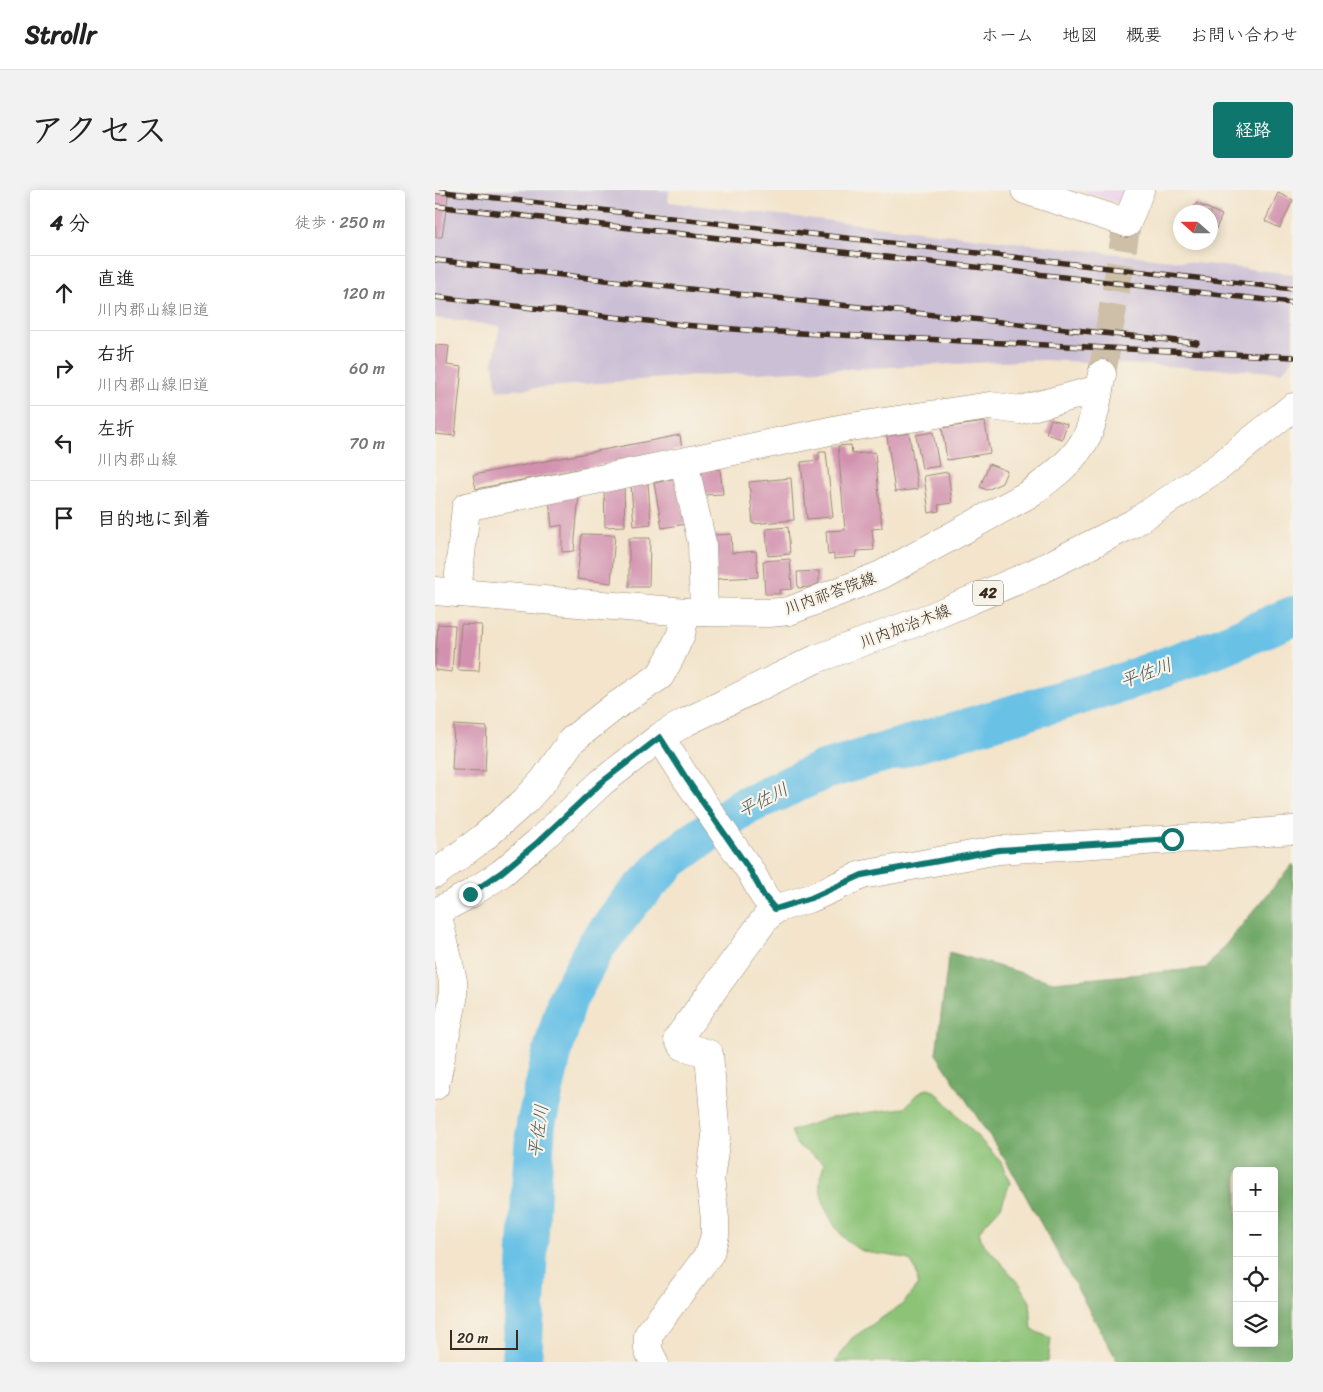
<!DOCTYPE html>
<html lang="ja">
<head>
<meta charset="utf-8">
<style>
  body { margin:0; font-family:Sriracha,"Klee One",sans-serif; background:#f2f2f2; color:#222 }
  .controls { position:absolute; right:15px; bottom:15px; display:grid; overflow:hidden; border-radius:5px; box-shadow:0 2px 12px #0003 }
  .controls button { width:45px; height:45px; display:grid; place-items:center; padding:0; border:0; border-bottom:1px solid #e0e0e0; background:#fff; color:#222; font:25px sans-serif }
  .compass { position:absolute; left:738px; top:15px; width:45px; height:45px; border-radius:50%; background:#fff; box-shadow:0 2px 12px #0003; rotate:291deg }
  .scale { position:absolute; left:15px; bottom:12px; width:68px; box-sizing:border-box; padding-left:5px; border:2px solid #3b2a1e; border-top:0; font-size:14px; line-height:18px; white-space:nowrap; color:#3b2a1e; -webkit-text-stroke:4px #f7f3e8; paint-order:stroke }
  .stop { position:absolute; width:15px; height:15px; margin:-11px; border:4px solid #0f766e; border-radius:50%; background:#fff }
  .stop.end { background:#0f766e; border-color:#fff; box-shadow:0 1px 5px #0008 }
  .list { margin:0; padding:0; list-style:none }
  h2 { display:flex; justify-content:space-between; align-items:center; height:65px; margin:0; padding:0 20px; font-size:21px }
  h2 small { font-size:16px; font-weight:400; color:#767676 }
  .list li { display:grid; grid-template-columns:32px 1fr auto; gap:15px; align-items:center; box-sizing:border-box; height:75px; padding:0 20px; border-top:1px solid #e0e0e0 }
  .list b { display:block; font-size:19px; white-space:nowrap }
  .list p { margin:0; font-size:16px; white-space:nowrap; color:#767676 }
  .list em { font-size:16px; font-style:normal; color:#767676 }
  .icon { flex:none; width:28px; height:28px; fill:none; stroke:currentColor; stroke-width:2; stroke-linecap:round; stroke-linejoin:round }
  .map { position:relative; flex:none; width:858px; height:1172px; overflow:hidden; border-radius:5px }
  header { display:flex; align-items:center; gap:30px; box-sizing:border-box; height:70px; padding:0 25px; background:#fff; border-bottom:1px solid #e0e0e0 }
  header strong { font-size:24px }
  nav { display:flex; gap:28px; margin-inline-start:auto; font-size:18px }
  .intro { display:flex; align-items:center; justify-content:space-between; box-sizing:border-box; height:120px; padding:0 30px }
  h1 { margin:0; font-size:35px }
  .button { padding:12px 22px; border-radius:5px; background:#0f766e; color:#fff; font-size:18px; font-weight:700 }
  main { display:flex; gap:30px; padding:0 30px }
  aside { flex:1; background:#fff; border-radius:5px; box-shadow:0 2px 12px #0003 }
  .map>svg:first-child { display:block }
</style>
</head>
<body>
<header>
<strong>Strollr</strong>
<nav><a>ホーム</a><a>地図</a><a>概要</a><a>お問い合わせ</a></nav>
</header>
<div class="intro"><h1>アクセス</h1><a class="button">経路</a></div>
<main>
<aside>
<h2>4 分<small>徒歩 · 250 m</small></h2>
<ul class="list">
<li><svg class="icon" aria-label="ahead" viewBox="0 0 24 24"><path d="M12 20V5M6 11l6-6 6 6"/></svg><div><b>直進</b><p>川内郡山線旧道</p></div><em>120 m</em></li>
<li><svg class="icon" aria-label="right" viewBox="0 0 24 24"><path d="M7 20v-9h11M14 6l5 5-5 5"/></svg><div><b>右折</b><p>川内郡山線旧道</p></div><em>60 m</em></li>
<li><svg class="icon" aria-label="left" viewBox="0 0 24 24"><path d="M17 20v-9H6M10 6l-5 5 5 5"/></svg><div><b>左折</b><p>川内郡山線</p></div><em>70 m</em></li>
<li><svg class="icon" aria-label="arrive" viewBox="0 0 24 24"><path d="M6 21V4h12l-3 4 3 4H6"/></svg><div><b>目的地に到着</b></div></li>
</ul>
</aside>
<div class="map">
<svg width="858" height="1172" viewBox="0 0 858 1172">
  <rect width="100%" height="100%" fill="#f7f3e8"/>
  <filter id="ink" filterUnits="userSpaceOnUse"><feTurbulence type="fractalNoise" baseFrequency=".02" numOctaves="2"/><feDisplacementMap in="SourceGraphic" scale="10" xChannelSelector="R" yChannelSelector="G"/><feConvolveMatrix kernelMatrix="1 2 1 2 8 2 1 2 1" color-interpolation-filters="sRGB"/></filter>
  <filter id="wash" filterUnits="userSpaceOnUse"><feTurbulence type="fractalNoise" baseFrequency=".0096" numOctaves="4" result="noise"/><feDisplacementMap in="SourceGraphic" scale="20" xChannelSelector="R" yChannelSelector="G"/><feGaussianBlur stdDeviation="1.12" result="paint"/><feColorMatrix in="noise" values="0 0 0 0 0 0 0 0 0 0 0 0 0 0 0 0 0 1.4 0 .05"/><feComposite in="paint" operator="in"/></filter>
  <g filter="url(#wash)">
    <rect width="100%" height="100%" fill="#f3e4cb"/>
    <polygon fill="#ebd1eb" points="644,0 690,0 685,13"/>
    <polygon fill="#cbbfd5" points="0,0 234,0 233,12 858,84 858,170 847,182 608,170 255,186 62,201 58,173 65,136 0,128"/>
    <path fill="#8cc377" stroke="#64764a" d="M493,899l8,3 65,70 9,21 -9,24 -22,24 3,11 38,42 10,18 2,28 19,8 -3,24h-213l17,-24 52,-35 14,-19c-1,-9 -2,-18 -10,-24 -7,-4 -33,-6 -42,-8 -26,-8 -43,-41 -46,-66 -1,-7 3,-16 4,-23l-27,-18 -6,-14 41,-14 72,-9 17,-17z"/>
    <path fill="#71a968" stroke="#566a43" fill-rule="evenodd" d="M858,674v498h-175l-109,-196 -73,-112 13,-102 104,30 153,-14zM802,981h37v172h-37z"/>
    <g fill="none" stroke-linecap="round" stroke-linejoin="round">
      <polyline stroke="#69c1e6" stroke-width="40" points="87,1172 97,984 101,934 117,864 132,810 161,756 197,710 236,669 308,617 389,580 689,492 788,456 858,426"/>
    </g>
    <g id="blocks">
      <g fill="#d291af">
        <polygon points="0,0 14,0 7,47 0,47"/>
        <polygon points="843,3 858,10 845,38 830,31"/>
        <polygon points="761,13 787,25 776,50 776,22 757,22"/>
        <polygon points="0,155 14,156 12,175 27,177 20,246 0,244"/>
        <polygon points="616,229 632,234 627,249 611,244"/>
        <polygon points="550,232 555,263 512,270 507,238"/>
        <polygon points="498,242 504,276 487,279 481,245"/>
        <polygon points="474,243 483,299 460,302 452,246"/>
        <polygon points="245,245 247,259 41,299 38,285"/>
        <polygon points="416,255 417,264 440,262 447,338 437,339 439,360 422,361 421,367 399,369 399,364 393,365 391,341 410,340 403,256"/>
        <polygon points="384,262 391,262 398,327 372,329 366,272 384,270"/>
        <polygon points="554,274 572,281 567,293 552,300 545,297"/>
        <polygon points="285,279 288,304 267,305 265,281"/>
        <polygon points="513,282 517,313 503,315 504,321 494,323 489,286"/>
        <polygon points="242,288 251,334 227,338 219,293"/>
        <polygon points="356,288 359,330 318,334 314,292"/>
        <polygon points="213,293 216,334 199,336 196,295"/>
        <polygon points="189,294 190,336 170,337 169,295"/>
        <polygon points="144,304 139,361 127,362 127,335 117,337 114,309"/>
        <polygon points="353,337 355,364 333,366 331,339"/>
        <polygon points="147,344 180,345 176,393 142,389"/>
        <polygon points="296,344 297,363 321,361 323,387 281,389 279,345"/>
        <polygon points="194,348 215,348 214,397 194,397"/>
        <polygon points="355,369 357,399 344,400 345,404 330,404 328,371"/>
        <polygon points="384,381 384,393 374,397 363,398 362,382"/>
        <polygon points="3,434 20,435 17,482 0,480"/>
        <polygon points="26,434 47,435 44,481 23,480"/>
        <polygon points="19,535 52,537 50,581 17,580"/>
      </g>
    </g>
  </g>
  <g filter="url(#ink)">
    <use href="#blocks" fill-opacity="0" stroke="#978774" stroke-width="1"/>
    <g fill="none" stroke-linecap="round" stroke-linejoin="round">
      <polyline stroke="#cebfa8" stroke-width="28" stroke-dasharray="28 14" stroke-linecap="butt" points="667,184 692,33"/>
      <defs>
        <g id="minor">
          <polyline points="590,0 692,33"/>
          <polyline points="249,272 267,353 269,422"/>
          <polyline points="22,403 31,317 409,238 555,216 585,220 664,199"/>
          <polyline points="225,547 251,588 316,682 329,706 340,719"/>
          <polyline points="0,684 49,647 90,611 109,590 137,550 179,517 225,486 235,468 246,444 251,422"/>
          <polyline points="340,719 376,708 427,685 564,660 758,648 858,640"/>
          <polyline points="0,896 18,810 18,791 2,722"/>
          <polyline points="219,1172 213,1160 213,1145 275,1063 280,1045 280,1029 275,989 281,947 274,864 248,856 243,848 330,729 340,719"/>
        </g>
        <g id="major">
          <polyline points="692,33 705,0"/>
          <path d="M0,401l251,21 83,1 20,-2 92,-36 148,-81c22,-16 47,-34 59,-60 8,-19 10,-41 14,-60"/>
          <polyline points="0,723 35,704 67,683 103,652 167,592 225,547 251,532 381,469 496,427 597,384 697,334 785,276 858,217"/>
        </g>
      </defs>
      <use href="#minor" stroke="#978774" stroke-width="29"/>
      <use href="#major" stroke="#978774" stroke-width="29"/>
      <use href="#minor" stroke="#fff" stroke-width="28"/>
      <use href="#major" stroke="#fff" stroke-width="28"/>
      <defs>
        <g id="rail">
          <polyline points="0,1 858,99"/>
          <polyline points="0,16 858,113"/>
          <polyline points="0,70 179,91 762,153"/>
          <polyline points="0,107 248,135 324,141 858,167"/>
        </g>
      </defs>
      <use href="#rail" stroke="#3b2a1e" stroke-width="5.5"/>
      <use href="#rail" stroke="#f7f3e8" stroke-width="4" stroke-dasharray="11" stroke-linecap="butt"/>
    </g>
  </g>
  <g fill="none" stroke-linecap="round" stroke-linejoin="round" filter="url(#ink)">
    <polyline stroke="#0f766e" stroke-width="6" points="35,704 67,682 103,652 167,592 225,547 251,588 316,682 329,706 340,719 376,708 427,685 564,660 737,649"/>
  </g>
  <g text-anchor="middle" dominant-baseline="central" stroke-width="4.5" stroke-linejoin="round" paint-order="stroke">
    <rect fill="#f7f3e8" stroke="#73665b" stroke-width="1" x="538" y="390.5" width="30" height="25" rx="4"/>
    <g font-size="15" font-weight="bold" fill="#3b2a1e">
      <text x="553" y="403">42</text>
    </g>
    <g font-size="16" fill="#3b2a1e" stroke="#f7f3e8">
      <text transform="translate(395 403) rotate(-20)">川内祁答院線</text>
      <text transform="translate(470 436) rotate(-21)">川内加治木線</text>
    </g>
    <g font-size="18" font-style="italic" fill="#49575a" stroke="#f7f3e8">
      <text transform="translate(711 483) rotate(-20)">平佐川</text>
      <text transform="translate(328 610) rotate(-27)">平佐川</text>
      <text transform="translate(103 941) rotate(-82)">平佐川</text>
    </g>
  </g>
</svg>
<div class="controls">
<button>+</button>
<button>−</button>
<button><svg class="icon" aria-label="locate" viewBox="0 0 24 24"><circle cx="12" cy="12" r="6"/><path d="M12 2v4M12 18v4M2 12h4M18 12h4"/></svg></button>
<button><svg class="icon" aria-label="layers" viewBox="0 0 24 24"><path d="M12 4l9 5-9 5-9-5zM3 14l9 5 9-5"/></svg></button>
</div>
<svg class="compass" viewBox="-18 -18 36 36"><path d="M0-13l5 13h-10z" fill="#e53935"/><path d="M0 13l5-13h-10z" fill="#767676"/></svg>
<div class="scale">20 m</div>
<div class="stop" style="left:737px;top:649px"></div>
<div class="stop end" style="left:35px;top:704px"></div>
</div>
</main>
</body>
</html>
